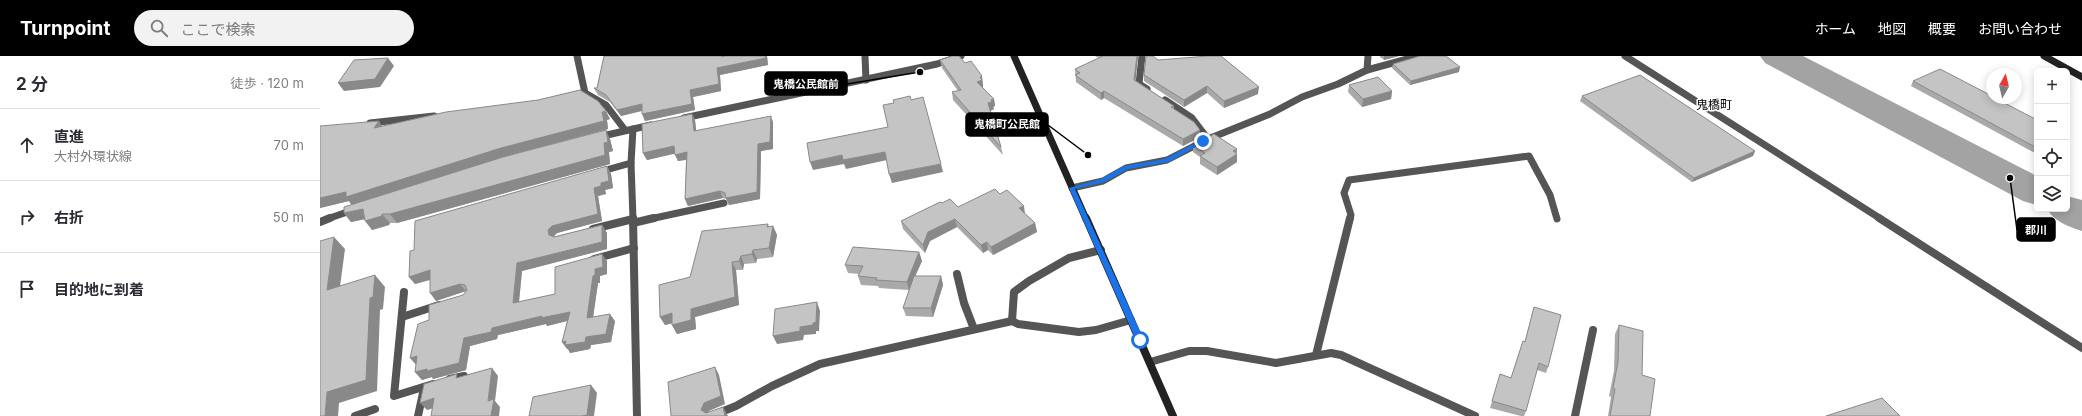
<!DOCTYPE html>
<html lang="ja">
<head>
<meta charset="utf-8">
<style>
  body { margin:0; font-family:Inter,"Noto Sans JP",sans-serif; background:#f2f2f3; color:#2b2b33 }
  .controls { position:absolute; right:12px; top:12px; display:grid; overflow:hidden; border-radius:6px; box-shadow:0 2px 10px #0003 }
  .controls button { width:36px; height:36px; display:grid; place-items:center; padding:0; border:0; border-bottom:1px solid #e1e1e2; background:#fff; color:#2b2b33; font:20px sans-serif }
  .compass { position:absolute; left:1666px; top:12px; width:36px; height:36px; border-radius:50%; background:#fff; box-shadow:0 2px 10px #0003; rotate:8deg }
  .stop { position:absolute; width:12px; height:12px; margin:-9px; border:3px solid #1a73e8; border-radius:50%; background:#fff }
  .stop.end { background:#1a73e8; border-color:#fff; box-shadow:0 1px 4px #0008 }
  .list { margin:0; padding:0; list-style:none }
  h2 { display:flex; justify-content:space-between; align-items:center; height:52px; margin:0; padding:0 16px; font-size:17px }
  h2 small { font-size:13px; font-weight:400; color:#7c7c81 }
  .list li { display:grid; grid-template-columns:26px 1fr auto; gap:12px; align-items:center; box-sizing:border-box; height:72px; padding:0 16px; border-top:1px solid #e1e1e2 }
  .list b { display:block; font-size:15px; white-space:nowrap }
  .list p { margin:0; font-size:13px; white-space:nowrap; color:#7c7c81 }
  .list em { font-size:13px; font-style:normal; color:#7c7c81 }
  .icon { flex:none; width:22px; height:22px; fill:none; stroke:currentColor; stroke-width:2; stroke-linecap:round; stroke-linejoin:round }
  .map { position:relative; flex:none; width:1762px; height:360px; overflow:hidden }
  header { display:flex; align-items:center; gap:24px; box-sizing:border-box; height:56px; padding:0 20px; background:#000; color:#fff }
  header strong { font-size:19px }
  nav { display:flex; gap:22px; margin-inline-start:auto; font-size:14px }
  .search { width:280px; height:36px; background:#f2f2f3; display:flex; align-items:center; gap:10px; box-sizing:border-box; padding:0 14px; border-radius:22px; color:#7c7c81; font-size:15px }
  main { display:flex }
  aside { flex:1; background:#fff }
  .map>svg:first-child { display:block }
</style>
</head>
<body>
<header>
<strong>Turnpoint</strong>
<div class="search"><svg class="icon" aria-label="search" viewBox="0 0 24 24"><circle cx="10" cy="10" r="6"/><path d="M15 15l6 6"/></svg>ここで検索</div>
<nav><a>ホーム</a><a>地図</a><a>概要</a><a>お問い合わせ</a></nav>
</header>
<main>
<aside>
<h2>2 分<small>徒歩 · 120 m</small></h2>
<ul class="list">
<li><svg class="icon" aria-label="ahead" viewBox="0 0 24 24"><path d="M12 20V5M6 11l6-6 6 6"/></svg><div><b>直進</b><p>大村外環状線</p></div><em>70 m</em></li>
<li><svg class="icon" aria-label="right" viewBox="0 0 24 24"><path d="M7 20v-9h11M14 6l5 5-5 5"/></svg><div><b>右折</b></div><em>50 m</em></li>
<li><svg class="icon" aria-label="arrive" viewBox="0 0 24 24"><path d="M6 21V4h12l-3 4 3 4H6"/></svg><div><b>目的地に到着</b></div></li>
</ul>
</aside>
<div class="map">
<svg width="1762" height="360" viewBox="0 0 1762 360">
  <rect width="100%" height="100%" fill="#fff"/>
  <g fill="none" stroke-linecap="round" stroke-linejoin="round">
    <g fill="#a3a3a3" fill-rule="evenodd">
      <polygon points="1440,0 1483,0 1717,120 1717,149 1703,145 1445,7"/>
      <path d="M1747,140l15,4v31c-15,-5 -27,-9 -35,-22h20z"/>
    </g>
    <g stroke="#555" stroke-width="7">
      <polyline points="1305,0 1561,163"/>
      <polyline points="1030,163 1031,159 1024,137 1029,124 1209,100 1230,139 1237,163"/>
    </g>
    <g stroke="#555" stroke-width="8">
      <polyline points="1559,162 1762,292"/>
      <polyline points="996,299 1030,162"/>
    </g>
    <g stroke="#555" stroke-width="7">
      <polyline points="257,0 265,37"/>
      <polyline points="545,0 546,24"/>
      <polyline points="822,0 819,28 827,33"/>
      <polyline points="1047,14 1098,0"/>
      <polyline points="256,39 265,37 286,49 305,74"/>
      <polyline points="845,44 872,62 888,83"/>
      <polyline points="364,62 617,8 641,0"/>
      <polyline points="50,67 114,60"/>
      <polyline points="313,73 311,107 313,163"/>
      <polyline points="278,81 331,69"/>
      <polyline points="279,116 311,107"/>
      <polyline points="752,132 783,125 806,112 847,104 888,83 950,58 982,41 1018,28 1047,14 1048,0"/>
      <polyline points="7,163 33,154"/>
      <polyline points="330,163 404,147"/>
    </g>
    <g stroke="#555" stroke-width="8">
      <polyline points="313,162 317,360"/>
      <polyline points="0,166 10,162"/>
      <polyline points="313,167 334,162"/>
      <polyline points="273,173 313,163"/>
      <polyline points="274,203 314,192"/>
      <polyline points="637,218 644,247 654,273"/>
      <polyline points="84,236 74,340 113,328"/>
      <polyline points="82,261 119,249"/>
      <polyline points="692,265 694,236 709,225 749,202 781,194"/>
      <polyline points="830,306 869,295 887,295 956,307 1011,297 1021,299 1155,360"/>
      <polyline points="130,323 144,320"/>
      <polyline points="35,360 55,353"/>
      <polyline points="98,360 103,337"/>
      <polyline points="391,360 416,350 452,330 500,308 692,265 698,268 759,276 776,274 811,264"/>
      <polyline points="1255,360 1273,274"/>
    </g>
    <g stroke="#222" stroke-width="7">
      <polyline points="694,0 766,163"/>
      <polyline points="1724,0 1762,21"/>
    </g>
    <polyline stroke="#222" stroke-width="8" points="766,162 853,360"/>
  </g>
  <g fill="#a9a9a9">
    <polygon points="284,0 402,0 402,1 405,0 447,0 448,9 400,19 401,35 373,41 375,54 325,65 322,55 301,60 290,46 278,39 274,32 277,32"/>
    <polygon points="775,0 818,0 815,24 854,50 854,53 880,81 863,90 784,42 781,44 756,26 755,13 779,2"/>
    <polygon points="1060,0 1079,0 1064,4 1060,1"/>
    <polygon points="620,4 663,28 663,32 674,43 675,50 673,51 674,53 670,55 681,91 683,99 633,44 632,36 638,35 622,12"/>
    <polygon points="838,4 938,38 904,52 887,37 864,51 824,25 824,19"/>
    <polygon points="1073,8 1139,16 1090,29 1072,12"/>
    <polygon points="1593,25 1717,64 1717,96 1715,97 1591,30"/>
    <polygon points="1029,29 1072,35 1071,43 1042,51 1028,36"/>
    <polygon points="1262,40 1435,95 1433,100 1372,126 1260,45"/>
    <polygon points="372,58 375,64 376,75 453,66 453,93 441,95 440,143 409,149 406,143 403,142 368,150 365,143 366,104 358,105 355,97 327,104 323,97"/>
    <polygon points="290,63 287,64 288,73 190,99 290,83 293,95 289,96 290,108 117,156 77,167 70,167 69,169 52,174 45,163 31,166 24,157 32,149 29,145 0,152 0,70 63,70"/>
    <polygon points="873,89 917,93 916,98 917,98 917,106 897,119 880,108 880,101 873,96"/>
    <polygon points="287,110 291,118 293,132 285,134 286,138 278,140 282,165 237,177 233,181 282,169 287,177 287,193 202,215 199,246 235,238 287,205 287,218 280,220 280,227 278,227 273,261 295,265 291,286 271,289 270,293 250,297 248,293 247,293 242,286 247,265 227,270 226,268 178,279 177,283 150,290 146,314 113,323 112,321 102,324 95,316 109,264 143,239 146,235 116,245 110,224 95,228 89,221 94,194"/>
    <polygon points="680,138 705,158 715,167 717,176 673,199 668,194 663,197 637,171 610,185 605,197 583,173 581,165 622,147 638,151"/>
    <polygon points="448,168 449,171 453,170 457,179 453,201 437,203 436,207 424,208 423,214 416,214 419,249 375,261 376,273 357,278 352,269 352,267 345,269 340,261 370,221"/>
    <polygon points="599,196 602,205 595,220 621,220 623,229 613,261 586,260 583,252 589,234 559,232 558,230 541,229 538,220 540,218 528,217 525,209"/>
    <polygon points="1214,251 1228,311 1226,317 1217,314 1206,355 1204,360 1201,360 1170,352 1180,318 1191,322 1203,285 1205,285"/>
    <polygon points="1299,269 1322,319 1330,360 1288,360 1291,341 1289,340 1294,315 1295,278"/>
  </g>
  <g fill="#898989">
    <polygon points="445,0 447,0 448,9 400,19 401,35 373,41 375,54 325,65 322,58 370,34 397,12"/>
    <polygon points="817,0 818,0 815,31 814,24"/>
    <polygon points="1064,0 1079,0 1064,4"/>
    <polygon points="68,2 74,10 60,31 24,35 18,27"/>
    <polygon points="1140,11 1139,16 1090,29 1091,25"/>
    <polygon points="662,20 663,28 663,32 657,26 660,21"/>
    <polygon points="887,30 887,37 864,51 864,44"/>
    <polygon points="939,31 938,38 904,52 904,45"/>
    <polygon points="784,35 784,42 781,44 781,37"/>
    <polygon points="1072,35 1071,43 1042,51 1043,43"/>
    <polygon points="674,43 675,50 673,51 674,53 670,55 668,47 671,44"/>
    <polygon points="322,48 325,54 301,60 297,54"/>
    <polygon points="286,55 290,63 287,64 288,73 186,100 32,150 29,145 0,152 0,142"/>
    <polygon points="372,58 375,64 377,82 374,75"/>
    <polygon points="451,60 453,66 453,93 441,95 440,143 409,149 406,142 438,88"/>
    <polygon points="59,65 64,73 54,72"/>
    <polygon points="286,74 290,83 293,95 289,96 290,108 117,156 77,167 70,158 284,87"/>
    <polygon points="880,74 880,81 863,90 863,83"/>
    <polygon points="354,90 358,97 327,104 323,97"/>
    <polygon points="917,93 916,99 917,98 917,106 897,119 897,111 913,95"/>
    <polygon points="1435,95 1433,100 1372,126 1374,122"/>
    <polygon points="367,96 370,103 358,105 355,99"/>
    <polygon points="565,96 567,104 526,113 524,108 493,114 490,106 522,99"/>
    <polygon points="621,108 623,116 572,127 569,118"/>
    <polygon points="287,110 291,118 293,132 285,134 286,138 278,140 282,165 237,177 232,182 229,179 228,174 232,170 274,132 281,127"/>
    <polygon points="400,135 403,142 368,150 365,143"/>
    <polygon points="704,150 705,158 699,152"/>
    <polygon points="43,153 50,162 31,166 24,157"/>
    <polygon points="62,158 70,167 69,169 52,174 45,165"/>
    <polygon points="635,163 637,171 610,185 605,197 603,189 608,176"/>
    <polygon points="715,167 717,176 673,199 671,191"/>
    <polygon points="282,169 287,177 287,193 202,215 198,255 193,247 197,207"/>
    <polygon points="453,170 457,179 453,201 449,192"/>
    <polygon points="14,181 25,193 18,246 7,234"/>
    <polygon points="667,186 668,194 663,197 661,189"/>
    <polygon points="433,194 437,203 436,207 432,198"/>
    <polygon points="599,196 602,205 589,234 587,226"/>
    <polygon points="282,198 287,205 287,218 280,220 280,227 278,227 272,269 267,262 273,220 275,213"/>
    <polygon points="421,200 424,208 423,214 419,205"/>
    <polygon points="412,206 416,214 419,249 375,261 376,273 357,278 352,269 371,253"/>
    <polygon points="110,214 116,222 95,228 89,221"/>
    <polygon points="55,219 65,231 63,253 60,254 57,335 19,347 18,360 5,360 7,336 50,242"/>
    <polygon points="621,220 623,229 613,261 611,252"/>
    <polygon points="140,228 146,235 116,245 110,237"/>
    <polygon points="497,246 500,255 499,275 496,275 496,278 484,279 483,284 457,288 453,280 480,271"/>
    <polygon points="250,256 255,263 227,270 226,268 178,279 177,283 150,290 146,314 113,323 112,321 102,324 95,316 144,282 172,272 222,260"/>
    <polygon points="352,257 357,266 345,269 340,261"/>
    <polygon points="290,258 295,265 291,286 271,289 270,293 250,297 248,293 247,293 242,286 266,281"/>
    <polygon points="97,300 97,310 90,302"/>
    <polygon points="395,311 399,319 405,348 389,355 386,360 381,354"/>
    <polygon points="172,312 178,320 175,345 180,351 179,360 171,360 168,345"/>
    <polygon points="271,329 277,337 274,360 262,360"/>
    <polygon points="114,342 121,350 107,354 100,347"/>
    <polygon points="403,351 408,360 405,360"/>
  </g>
  <g fill="#c4c4c4" stroke="#898989">
    <polygon points="284,0 402,0 402,1 405,0 445,0 446,2 397,12 399,28 370,34 372,48 322,58 322,48 297,54 286,39 274,32 277,32"/>
    <polygon points="632,0 639,0 645,7 651,5 662,20 660,21 662,24 657,26 674,43 671,44 672,46 668,47 681,91 632,36 641,34 620,4"/>
    <polygon points="783,0 817,0 814,24 854,50 851,51 874,66 880,74 863,83 784,35 781,37 755,19 760,17 755,13"/>
    <polygon points="826,0 833,0 838,4 888,0 901,0 939,31 904,45 887,30 864,44 824,19"/>
    <polygon points="1100,0 1126,0 1140,11 1091,25 1073,8"/>
    <polygon points="68,2 55,23 18,27 34,4"/>
    <polygon points="1620,13 1672,40 1672,42 1675,42 1717,64 1717,92 1593,25"/>
    <polygon points="1320,19 1435,95 1374,122 1262,40"/>
    <polygon points="1058,21 1072,35 1043,43 1029,29"/>
    <polygon points="260,34 278,45 286,55 282,56 284,65 181,92 26,141 26,136 0,142 0,70 59,65 54,72 126,56 218,44"/>
    <polygon points="590,40 591,44 603,41 621,108 569,118 565,96 523,104 522,99 490,106 487,87 568,71 563,49 574,47 573,44"/>
    <polygon points="372,58 374,75 451,60 450,86 438,88 437,136 406,142 405,137 400,135 365,143 367,96 355,99 354,90 323,97 322,68"/>
    <polygon points="286,74 288,86 284,87 285,99 110,147 70,158 62,158 62,160 45,165 43,153 24,157 24,151 183,101"/>
    <polygon points="894,78 917,93 913,95 917,98 897,111 880,100 885,97 873,89"/>
    <polygon points="287,110 289,125 281,127 281,130 274,132 278,158 232,170 228,174 229,179 234,181 282,169 282,186 197,207 193,247 235,238 235,211 282,198 283,211 275,213 275,219 273,220 267,262 290,258 286,278 266,281 265,286 245,289 246,285 242,286 250,256 221,262 222,260 172,272 171,276 144,282 139,307 107,315 107,313 95,316 97,300 90,302 98,268 109,264 109,249 143,239 147,234 145,229 140,228 110,237 110,214 89,221 90,195 94,194 95,165"/>
    <polygon points="675,133 680,138 687,134 704,150 699,152 715,167 671,191 667,186 661,189 635,163 608,176 603,189 581,165 620,146 622,147 630,143 638,151"/>
    <polygon points="448,168 447,171 453,170 449,192 433,194 432,198 421,200 419,205 412,206 415,241 371,253 371,264 352,269 352,257 340,261 339,229 370,221 382,175"/>
    <polygon points="14,181 7,234 55,219 53,241 50,242 46,324 7,336 5,360 0,360 0,185"/>
    <polygon points="533,191 599,196 587,226 556,224 557,222 538,220 543,210 525,209"/>
    <polygon points="594,220 621,220 611,252 583,252"/>
    <polygon points="497,246 496,266 493,267 493,269 480,271 480,275 453,280 455,253"/>
    <polygon points="1214,251 1241,259 1228,311 1219,307 1206,355 1172,345 1180,318 1191,322 1203,285 1205,286"/>
    <polygon points="1299,269 1323,275 1322,319 1335,323 1330,360 1290,360 1295,333 1293,332 1298,306"/>
    <polygon points="395,311 401,340 384,347 381,354 386,357 403,351 405,360 351,360 348,326"/>
    <polygon points="172,312 168,345 174,343 171,360 111,360 114,342 100,347 104,328 137,318 136,322"/>
    <polygon points="271,329 267,359 262,360 209,360 213,341"/>
    <polygon points="1562,342 1580,360 1506,360"/>
  </g>
  <polygon fill="#1a73e8" points="881,84 886,85 849,106 808,113 785,126 755,133 824,284 820,286 816,284 749,132 781,123 804,110 845,103"/>
  <g text-anchor="middle" dominant-baseline="central" stroke-width="3" stroke-linejoin="round" paint-order="stroke">
    <g font-size="12" fill="#000" stroke="#fff">
      <text x="1394" y="48">鬼橋町</text>
    </g>
  </g>
  <path fill="none" stroke="#000" stroke-width="1.5" d="M600 16L527 28M768 99L728 69M1690 122L1697 174"/>
  <g fill="#000" stroke="#fff" stroke-width="1.5">
    <circle cx="600" cy="16" r="4"/>
    <circle cx="768" cy="99" r="4"/>
    <circle cx="1690" cy="122" r="4"/>
  </g>
  <g fill="#000" stroke="#000" stroke-width="1.5">
    <rect x="445" y="16" width="82" height="23" rx="4"/>
    <rect x="646" y="57" width="82" height="23" rx="4"/>
    <rect x="1697" y="162" width="38" height="23" rx="4"/>
  </g>
  <g font-size="11" text-anchor="middle" font-weight="bold" fill="#fff">
    <text x="486" y="32">鬼橋公民館前</text>
    <text x="687" y="72">鬼橋町公民館</text>
    <text x="1716" y="178">郡川</text>
  </g>
</svg>
<div class="controls">
<button>+</button>
<button>−</button>
<button><svg class="icon" aria-label="locate" viewBox="0 0 24 24"><circle cx="12" cy="12" r="6"/><path d="M12 2v4M12 18v4M2 12h4M18 12h4"/></svg></button>
<button><svg class="icon" aria-label="layers" viewBox="0 0 24 24"><path d="M12 4l9 5-9 5-9-5zM3 14l9 5 9-5"/></svg></button>
</div>
<svg class="compass" viewBox="-18 -18 36 36"><path d="M0-13l5 13h-10z" fill="#e53935"/><path d="M0 13l5-13h-10z" fill="#7c7c81"/></svg>
<div class="stop" style="left:820px;top:284px"></div>
<div class="stop end" style="left:883px;top:85px"></div>
</div>
</main>
</body>
</html>
